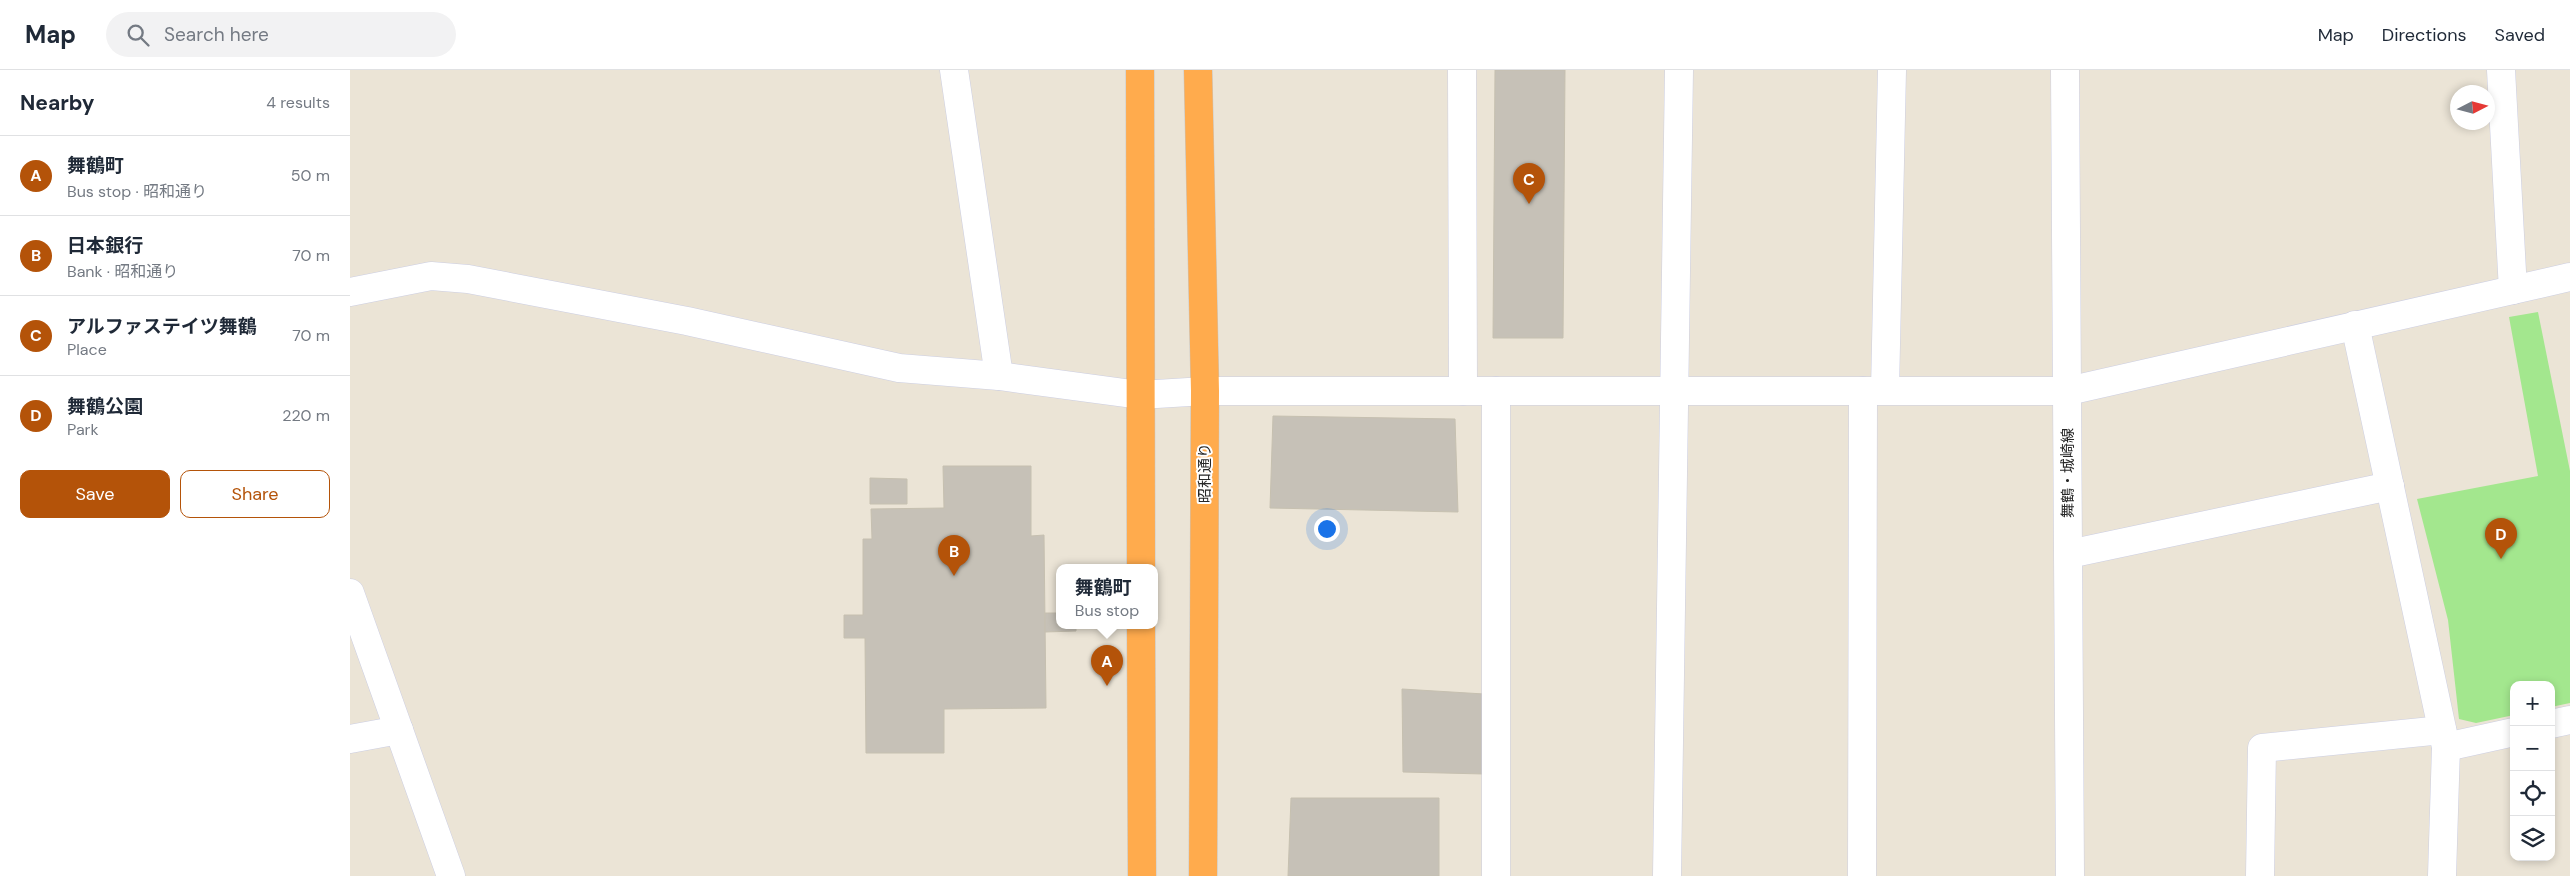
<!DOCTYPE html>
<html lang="en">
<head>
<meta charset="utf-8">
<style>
  body { margin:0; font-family:"DM Sans","Noto Sans JP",sans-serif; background:#f2f2f3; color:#1f2937 }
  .controls { position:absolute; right:15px; bottom:15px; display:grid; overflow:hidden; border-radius:10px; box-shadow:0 2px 8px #0003 }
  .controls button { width:45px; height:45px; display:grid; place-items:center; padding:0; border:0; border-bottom:1px solid #e0e1e3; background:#fff; color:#1f2937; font:25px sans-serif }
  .compass { position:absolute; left:2100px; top:15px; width:45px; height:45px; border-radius:50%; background:#fff; box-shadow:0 2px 8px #0003; rotate:84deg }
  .you { position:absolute; left:976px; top:458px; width:18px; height:18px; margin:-12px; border:4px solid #fff; border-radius:50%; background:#1a73e8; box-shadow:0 0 0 8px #1a73e833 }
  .badge { display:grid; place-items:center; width:32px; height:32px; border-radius:50%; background:#b45309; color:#fff; font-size:16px; font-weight:700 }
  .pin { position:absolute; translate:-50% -41px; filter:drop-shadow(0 1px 2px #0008) }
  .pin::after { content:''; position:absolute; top:26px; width:18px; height:15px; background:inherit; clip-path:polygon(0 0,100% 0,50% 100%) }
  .popup { position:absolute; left:706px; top:494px; width:102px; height:65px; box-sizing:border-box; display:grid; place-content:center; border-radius:10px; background:#fff; filter:drop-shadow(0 1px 4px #0005); font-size:16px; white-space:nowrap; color:#747a83 }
  .popup b { font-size:19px; color:#1f2937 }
  .popup::after { content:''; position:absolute; left:50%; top:100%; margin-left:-10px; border:10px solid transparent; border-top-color:#fff }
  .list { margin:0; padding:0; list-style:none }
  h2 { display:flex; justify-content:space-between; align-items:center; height:65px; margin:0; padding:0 20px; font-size:21px }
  h2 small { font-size:16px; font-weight:400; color:#747a83 }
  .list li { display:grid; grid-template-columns:32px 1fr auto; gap:15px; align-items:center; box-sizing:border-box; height:80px; padding:0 20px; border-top:1px solid #e0e1e3 }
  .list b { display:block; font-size:19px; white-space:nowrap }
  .list p { margin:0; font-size:16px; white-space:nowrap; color:#747a83 }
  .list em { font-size:16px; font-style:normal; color:#747a83 }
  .actions { display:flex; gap:10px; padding:15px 20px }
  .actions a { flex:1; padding:11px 0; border:1px solid #b45309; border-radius:10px; text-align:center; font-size:18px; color:#b45309 }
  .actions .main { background:#b45309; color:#fff }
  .icon { flex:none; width:28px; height:28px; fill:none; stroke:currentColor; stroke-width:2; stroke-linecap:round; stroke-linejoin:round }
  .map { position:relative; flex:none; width:2220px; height:806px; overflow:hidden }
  header { display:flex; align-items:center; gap:30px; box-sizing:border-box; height:70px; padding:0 25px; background:#fff; border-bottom:1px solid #e0e1e3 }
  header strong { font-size:24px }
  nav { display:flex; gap:28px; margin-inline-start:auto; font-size:18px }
  .search { width:350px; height:45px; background:#f2f2f3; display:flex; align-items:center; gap:12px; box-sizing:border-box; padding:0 18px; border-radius:28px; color:#747a83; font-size:19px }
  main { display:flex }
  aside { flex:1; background:#fff }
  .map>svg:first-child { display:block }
</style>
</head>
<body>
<header>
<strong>Map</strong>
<div class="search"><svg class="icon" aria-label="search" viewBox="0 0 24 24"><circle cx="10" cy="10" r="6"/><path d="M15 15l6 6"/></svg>Search here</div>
<nav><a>Map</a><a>Directions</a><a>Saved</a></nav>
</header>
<main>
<aside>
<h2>Nearby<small>4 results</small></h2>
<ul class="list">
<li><span class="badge">A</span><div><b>舞鶴町</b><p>Bus stop · 昭和通り</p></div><em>50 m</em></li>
<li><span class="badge">B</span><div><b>日本銀行</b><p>Bank · 昭和通り</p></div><em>70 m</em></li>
<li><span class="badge">C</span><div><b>アルファステイツ舞鶴</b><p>Place</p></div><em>70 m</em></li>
<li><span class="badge">D</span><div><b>舞鶴公園</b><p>Park</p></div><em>220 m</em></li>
</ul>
<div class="actions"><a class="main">Save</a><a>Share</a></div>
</aside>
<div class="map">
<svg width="2220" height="806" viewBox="0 0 2220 806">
  <rect width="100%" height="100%" fill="#ebe4d6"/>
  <polygon fill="#a3e78e" points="2188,242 2220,401 2220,633 2201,637 2201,615 2164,615 2164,645 2126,653 2109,649 2098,550 2067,429 2188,406 2159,247"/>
  <g fill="#c6c1b7" stroke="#c6c0b0">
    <polygon points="1145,0 1215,0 1213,268 1143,268"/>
    <polygon points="923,346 1105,349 1108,442 920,438"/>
    <polygon points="593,396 681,396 681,466 694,465 696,638 594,639 594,683 516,683 515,568 494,568 494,545 513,545 513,469 522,469 521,439 594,438"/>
    <polygon points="520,408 557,409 557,434 520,434"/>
    <polygon points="695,543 710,543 710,555 726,555 726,561 695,562"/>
    <polygon points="1052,619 1134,624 1134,704 1053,702"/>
    <polygon points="941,728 1089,728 1089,806 938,806"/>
  </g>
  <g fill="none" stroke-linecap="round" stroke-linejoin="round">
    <defs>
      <g id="street">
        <polyline points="604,0 649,306"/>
        <polyline points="1112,0 1113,321"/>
        <polyline points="1715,0 1720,806"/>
        <polyline points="2151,0 2163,220"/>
        <polyline points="0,222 81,206 118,209 337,251 549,298 649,306 790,325 855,321 1718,321 2220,207"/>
        <polyline points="2005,255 2096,677 2092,806"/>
        <polyline points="1535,320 1542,0"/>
        <polyline points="1719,484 2040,416"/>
        <polyline points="0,523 101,806"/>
        <polyline points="2201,654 2220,650"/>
        <polyline points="0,669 49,660"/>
        <polyline points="2096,677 2164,662"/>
        <polyline points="1146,806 1146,321"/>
        <polyline points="1317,806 1329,0"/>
        <polyline points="1512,806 1513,321"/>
        <polyline points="1910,806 1912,678 2092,660"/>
      </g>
      <g id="highway">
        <polyline points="790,0 791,497"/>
        <polyline points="848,0 855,321 853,806"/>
        <polyline points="791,555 792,806"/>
      </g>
    </defs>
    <use href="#street" stroke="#cccee2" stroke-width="29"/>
    <use href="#highway" stroke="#c7c7c7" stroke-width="29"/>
    <use href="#street" stroke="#fff" stroke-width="28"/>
    <use href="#highway" stroke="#ffab4d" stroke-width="28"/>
  </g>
  <g text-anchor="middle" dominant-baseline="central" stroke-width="4" stroke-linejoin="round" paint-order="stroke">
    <g font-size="15" fill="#272727" stroke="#fff">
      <text transform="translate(855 403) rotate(-90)">昭和通り</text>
      <text transform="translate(1718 403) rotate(-90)">舞鶴・城崎線</text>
    </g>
  </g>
</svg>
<div class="controls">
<button>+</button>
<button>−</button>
<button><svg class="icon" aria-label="locate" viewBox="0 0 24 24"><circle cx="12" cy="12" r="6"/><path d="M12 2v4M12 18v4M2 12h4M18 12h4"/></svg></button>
<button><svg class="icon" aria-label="layers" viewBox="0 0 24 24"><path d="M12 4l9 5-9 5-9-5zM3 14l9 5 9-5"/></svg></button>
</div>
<svg class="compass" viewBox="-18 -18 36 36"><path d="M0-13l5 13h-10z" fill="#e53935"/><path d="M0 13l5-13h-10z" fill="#747a83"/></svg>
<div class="you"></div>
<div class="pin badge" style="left:757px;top:616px">A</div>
<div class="popup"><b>舞鶴町</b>Bus stop</div>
<div class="pin badge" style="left:604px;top:506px">B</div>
<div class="pin badge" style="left:1179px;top:134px">C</div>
<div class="pin badge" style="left:2151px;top:489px">D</div>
</div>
</main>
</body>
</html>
